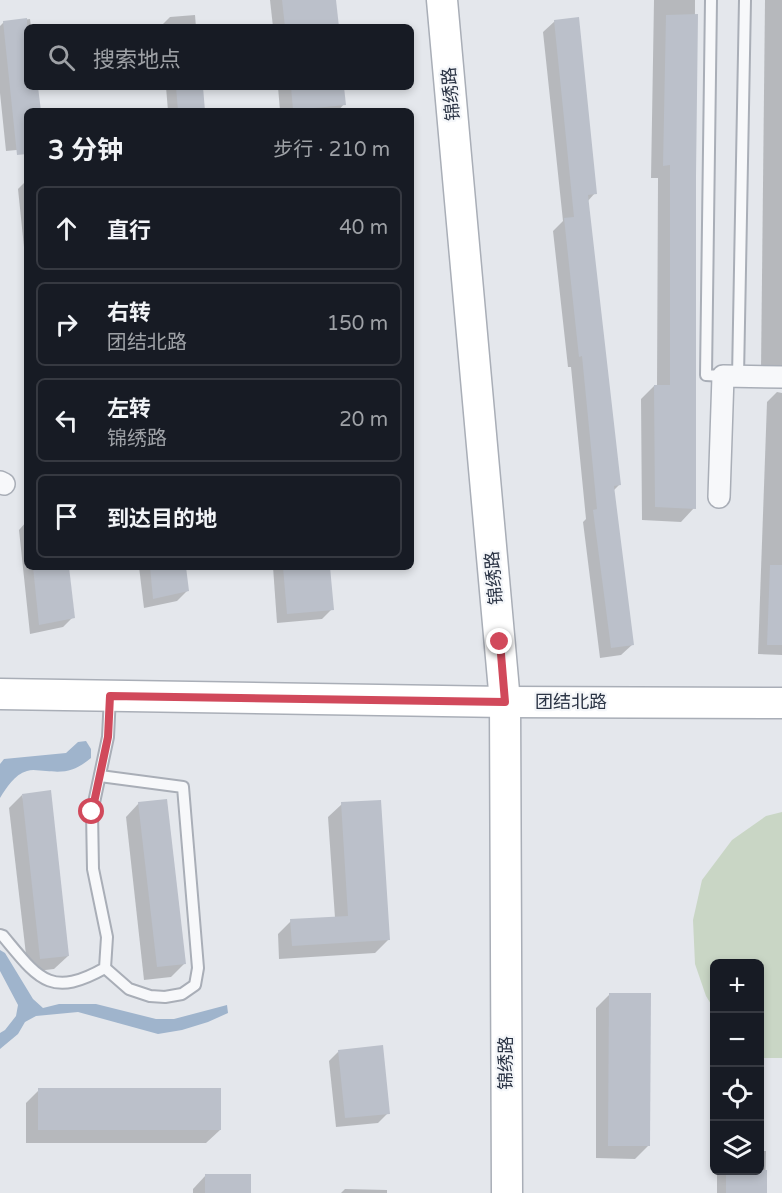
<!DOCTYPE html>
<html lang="zh">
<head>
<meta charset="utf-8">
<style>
  body { margin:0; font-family:"Varela Round","Noto Sans SC",sans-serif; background:#20242c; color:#f1f3f6 }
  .controls { position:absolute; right:18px; bottom:18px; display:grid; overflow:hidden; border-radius:9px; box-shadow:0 3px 9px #0003 }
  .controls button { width:54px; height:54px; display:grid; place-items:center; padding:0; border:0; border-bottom:2px solid #363941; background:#171b24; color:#f1f3f6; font:30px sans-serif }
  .stop { position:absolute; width:18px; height:18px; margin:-14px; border:4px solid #d1495b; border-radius:50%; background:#fff }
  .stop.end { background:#d1495b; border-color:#fff; box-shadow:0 2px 6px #0008 }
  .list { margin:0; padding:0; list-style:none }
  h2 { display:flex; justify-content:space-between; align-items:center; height:78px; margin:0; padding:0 24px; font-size:26px }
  h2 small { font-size:20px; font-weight:400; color:#9ea1a6 }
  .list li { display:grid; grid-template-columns:39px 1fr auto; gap:18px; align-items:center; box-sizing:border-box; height:84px; margin:0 12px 12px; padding:0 12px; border:2px solid #363941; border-radius:9px }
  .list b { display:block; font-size:22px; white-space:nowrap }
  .list p { margin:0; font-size:20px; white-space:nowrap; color:#9ea1a6 }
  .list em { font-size:20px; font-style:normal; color:#9ea1a6 }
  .icon { flex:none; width:33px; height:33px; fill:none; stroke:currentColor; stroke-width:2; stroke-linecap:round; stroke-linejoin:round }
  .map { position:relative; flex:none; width:782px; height:1193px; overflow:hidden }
  .search { position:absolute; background:#171b24; box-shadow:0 3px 9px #0003; left:24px; top:24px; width:390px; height:66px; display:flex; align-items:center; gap:15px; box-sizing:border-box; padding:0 21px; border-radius:9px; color:#9ea1a6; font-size:22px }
  .panel { position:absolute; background:#171b24; box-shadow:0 3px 9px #0003; left:24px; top:108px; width:390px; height:462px; border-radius:9px }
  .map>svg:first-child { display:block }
</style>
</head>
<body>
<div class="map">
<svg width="782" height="1193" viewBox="0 0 782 1193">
  <rect width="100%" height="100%" fill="#e4e7ec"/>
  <polygon fill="#c9d6c5" points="782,812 782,1058 760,1058 760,964 714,964 714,1009 706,996 695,964 693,920 702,880 732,840 766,816"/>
  <g fill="#9fb4cc">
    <path d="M86,741l5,8v9c-16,13 -25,15 -45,13 -6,0 -13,-2 -19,0 -13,4 -20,16 -27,27v-34l4,-5 62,-6 12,-11z"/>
    <polygon points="0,950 5,953 33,999 43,1008 59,1004 96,1004 156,1019 174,1019 227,1005 228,1013 208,1022 182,1030 158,1034 78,1012 36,1016 25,1022 18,1034 0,1049 0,1033 5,1030 16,1016 18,1005 0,971"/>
  </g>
  <g fill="#0003">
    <polygon points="270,0 335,0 337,27 273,27"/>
    <polygon points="654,0 695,0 694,508 681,522 642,520 641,399 654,386 657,386 658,178 651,178"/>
    <polygon points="765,0 782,0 782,369 761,369"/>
    <polygon points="195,15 196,27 160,27 170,17"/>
    <polygon points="30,19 31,27 27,27 27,87 37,87 39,111 27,111 27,149 6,151 0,93 0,26 4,22"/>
    <polygon points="555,21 595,193 587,202 619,485 613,491 633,644 621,655 600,658 583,522 586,519 571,367 568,367 553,231 563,221 543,32"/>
    <polygon points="166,87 202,87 204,111 168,111"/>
    <polygon points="278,87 343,87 344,104 338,111 280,111"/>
    <polygon points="27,180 27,276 18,189"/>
    <polygon points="777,392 782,393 782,655 758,654 767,402"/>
    <polygon points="27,521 27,567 68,567 73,617 63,627 30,634 19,530"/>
    <polygon points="139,567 185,567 187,591 177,601 144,608"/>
    <polygon points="273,567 329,567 332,609 322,619 277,623"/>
    <polygon points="22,795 68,956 54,969 28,972 9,808"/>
    <polygon points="139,803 184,964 171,977 144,980 126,817"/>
    <polygon points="342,804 388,940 375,953 279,959 278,934 291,921 335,918 328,817"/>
    <polygon points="610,994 649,1145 635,1159 596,1158 596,1008"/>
    <polygon points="339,1051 388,1113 378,1123 336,1127 329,1061"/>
    <polygon points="39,1090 220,1130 206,1143 26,1143 26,1103"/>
    <polygon points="760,1151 766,1151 765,1193 717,1193 717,1170 760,1170"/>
    <polygon points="206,1175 249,1193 193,1193 193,1189"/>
    <polygon points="345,1189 387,1190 387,1193 341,1193"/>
  </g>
  <g fill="#bbc0ca">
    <polygon points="282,0 336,0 339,27 285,27"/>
    <polygon points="698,14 696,176 696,509 655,507 654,385 670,385 670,165 663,166 666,15"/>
    <polygon points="579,17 597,194 588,195 621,485 614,486 634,645 611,648 593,510 597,509 582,356 579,357 564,218 574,217 554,20"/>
    <polygon points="27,18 27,87 38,87 41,111 27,111 27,154 17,155 3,21"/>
    <polygon points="176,87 203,87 205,111 178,111"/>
    <polygon points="291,87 344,87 346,105 293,110"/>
    <polygon points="770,565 782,565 782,645 767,645"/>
    <polygon points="33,567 69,567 75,618 39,625"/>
    <polygon points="150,567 186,567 189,591 153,599"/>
    <polygon points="283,567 330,567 334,610 287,614"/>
    <polygon points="51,790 69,956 40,959 22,794"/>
    <polygon points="167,799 186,964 157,967 138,802"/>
    <polygon points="381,800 390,940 292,946 290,919 348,916 341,802"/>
    <polygon points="609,993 651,993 650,1146 608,1146"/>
    <polygon points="383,1045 390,1114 345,1118 338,1050"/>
    <rect x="38" y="1088" width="183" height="42"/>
    <rect x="726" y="1170" width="41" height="23"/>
    <rect x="205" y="1174" width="46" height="19"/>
  </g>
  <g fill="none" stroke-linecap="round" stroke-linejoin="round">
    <defs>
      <g id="lane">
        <polyline points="711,0 706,375 723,376"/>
        <polyline points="738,377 745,0"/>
        <polyline points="100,776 183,787 198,968 195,985 182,994 165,997 150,996 129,989 105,968"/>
        <path d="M0,935l3,1c35,42 47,63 102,32l2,-31 -14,-68 -1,-57 16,-75 2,-41"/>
      </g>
      <g id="street">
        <polyline points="0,482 4,484"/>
        <polyline points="719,497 723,376 782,377"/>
      </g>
      <g id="secondary">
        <polyline points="442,0 505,702 507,1193"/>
        <polyline points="0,694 505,702 782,703"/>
      </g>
    </defs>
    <use href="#lane" stroke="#a9aeb7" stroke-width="14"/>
    <use href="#street" stroke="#a9aeb7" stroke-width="24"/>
    <use href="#secondary" stroke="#a9aeb7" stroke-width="33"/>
    <use href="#lane" stroke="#f7f8fa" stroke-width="10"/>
    <use href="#street" stroke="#f7f8fa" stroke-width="21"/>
    <use href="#secondary" stroke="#fff" stroke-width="30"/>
  </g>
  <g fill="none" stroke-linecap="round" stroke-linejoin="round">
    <polyline stroke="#d1495b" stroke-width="8" points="92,812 108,737 110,696 505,702 500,642"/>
  </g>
  <g text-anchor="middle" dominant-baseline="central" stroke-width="4.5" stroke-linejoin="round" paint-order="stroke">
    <g font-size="18" fill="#2b3445" stroke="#f4f6f9">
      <text transform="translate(451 94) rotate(-95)">锦绣路</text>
      <text transform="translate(494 578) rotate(-95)">锦绣路</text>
      <text x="571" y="702">团结北路</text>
      <text transform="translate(506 1063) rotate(-90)">锦绣路</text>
    </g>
  </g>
</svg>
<div class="controls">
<button>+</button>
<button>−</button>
<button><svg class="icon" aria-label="locate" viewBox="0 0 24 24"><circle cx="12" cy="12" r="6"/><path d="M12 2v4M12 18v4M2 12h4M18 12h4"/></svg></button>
<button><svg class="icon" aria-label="layers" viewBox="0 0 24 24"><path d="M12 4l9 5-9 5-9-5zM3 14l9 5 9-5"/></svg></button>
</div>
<div class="stop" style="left:92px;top:812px"></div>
<div class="stop end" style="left:500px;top:642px"></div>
<div class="search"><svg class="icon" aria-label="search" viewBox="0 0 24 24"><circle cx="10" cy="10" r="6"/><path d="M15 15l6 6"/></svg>搜索地点</div>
<section class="panel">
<h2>3 分钟<small>步行 · 210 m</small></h2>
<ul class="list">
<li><svg class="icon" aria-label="ahead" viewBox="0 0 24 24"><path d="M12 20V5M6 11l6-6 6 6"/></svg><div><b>直行</b></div><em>40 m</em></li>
<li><svg class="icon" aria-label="right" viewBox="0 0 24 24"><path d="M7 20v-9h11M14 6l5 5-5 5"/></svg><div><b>右转</b><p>团结北路</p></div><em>150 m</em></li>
<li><svg class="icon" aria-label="left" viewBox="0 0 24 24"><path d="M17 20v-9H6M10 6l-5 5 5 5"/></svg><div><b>左转</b><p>锦绣路</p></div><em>20 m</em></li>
<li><svg class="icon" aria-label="arrive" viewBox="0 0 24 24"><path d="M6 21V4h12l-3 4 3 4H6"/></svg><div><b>到达目的地</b></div></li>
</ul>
</section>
</div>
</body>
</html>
